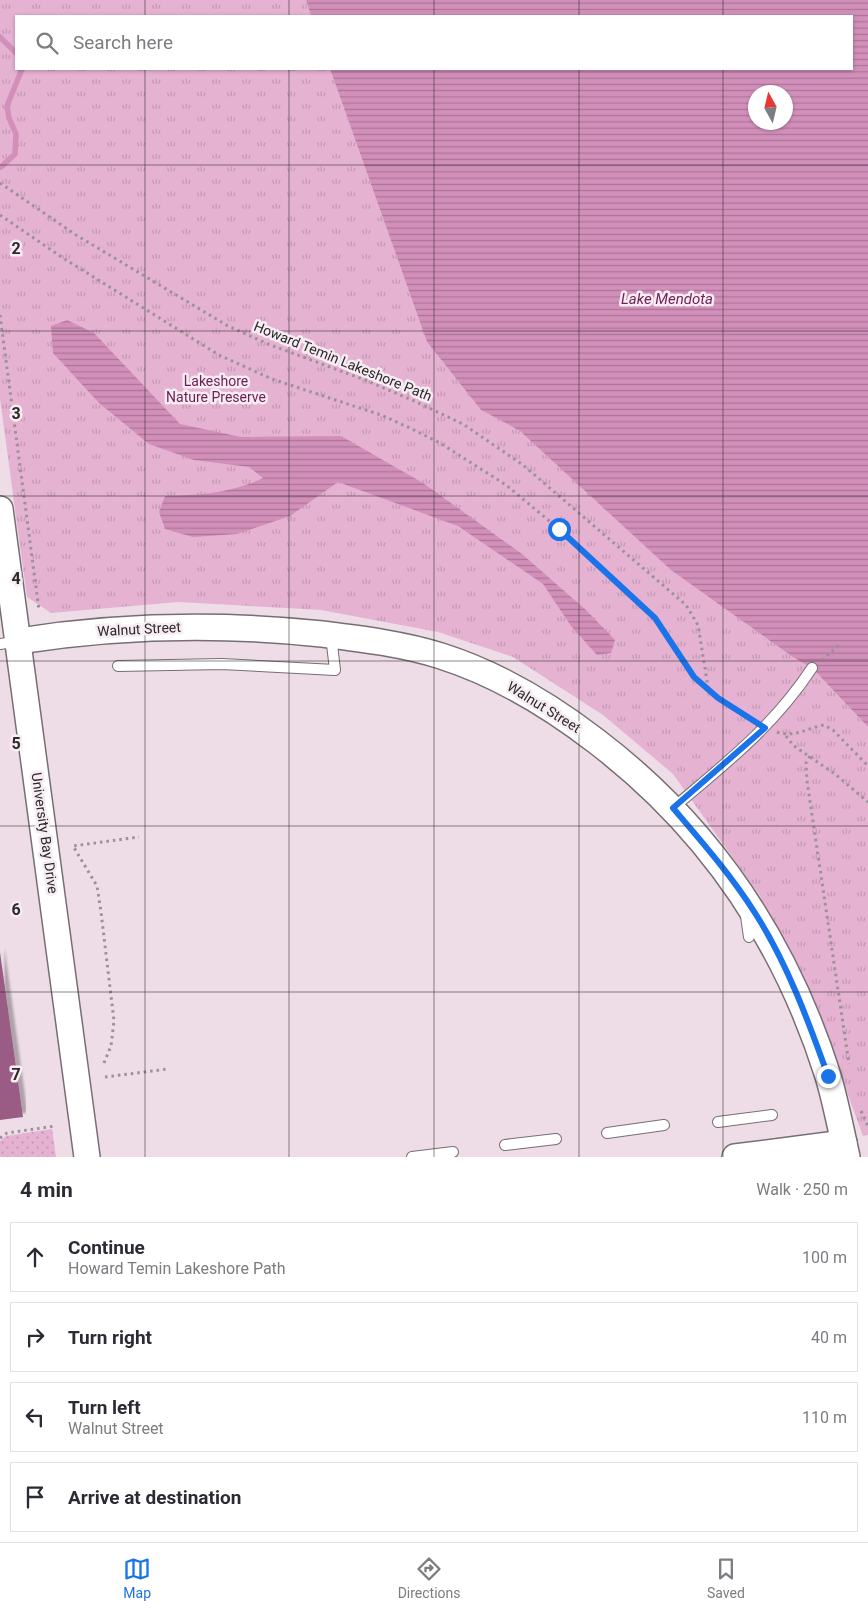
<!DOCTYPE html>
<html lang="en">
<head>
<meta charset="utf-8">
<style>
  body { margin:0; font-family:Roboto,sans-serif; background:#f7f7f7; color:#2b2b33 }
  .compass { position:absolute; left:748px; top:85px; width:45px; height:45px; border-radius:50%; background:#fff; box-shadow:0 1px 4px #0004; rotate:352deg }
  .stop { position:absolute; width:15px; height:15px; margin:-11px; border:4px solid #1a73e8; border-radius:50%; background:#fff }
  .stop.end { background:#1a73e8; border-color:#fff; box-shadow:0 1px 5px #0008 }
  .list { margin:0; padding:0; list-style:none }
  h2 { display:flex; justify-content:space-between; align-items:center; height:65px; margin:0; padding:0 20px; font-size:21px }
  h2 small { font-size:16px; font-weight:400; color:#7c7c81 }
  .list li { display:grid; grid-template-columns:32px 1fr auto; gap:15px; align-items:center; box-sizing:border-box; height:70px; margin:0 10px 10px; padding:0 10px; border:1px solid #e1e1e2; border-radius:0px }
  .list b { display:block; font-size:19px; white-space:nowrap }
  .list p { margin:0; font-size:16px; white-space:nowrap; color:#7c7c81 }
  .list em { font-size:16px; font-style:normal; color:#7c7c81 }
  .icon { flex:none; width:28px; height:28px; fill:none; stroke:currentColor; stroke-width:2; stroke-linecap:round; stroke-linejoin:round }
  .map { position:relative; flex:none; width:868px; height:1157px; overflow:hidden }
  .search { position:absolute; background:#fff; box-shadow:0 1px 4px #0004; left:15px; right:15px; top:15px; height:55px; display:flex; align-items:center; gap:12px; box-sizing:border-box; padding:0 18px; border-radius:0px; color:#7c7c81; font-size:19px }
  .sheet { height:385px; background:#fff }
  nav { display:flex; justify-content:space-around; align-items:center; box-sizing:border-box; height:70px; border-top:1px solid #e1e1e2; background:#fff; font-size:14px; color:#7c7c81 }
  nav a { display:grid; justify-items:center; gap:2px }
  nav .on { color:#1a73e8 }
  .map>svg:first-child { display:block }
</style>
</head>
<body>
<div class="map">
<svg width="868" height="1157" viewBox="0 0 868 1157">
  <defs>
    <pattern id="grass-dots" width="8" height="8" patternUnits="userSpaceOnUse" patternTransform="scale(1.25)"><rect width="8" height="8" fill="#e5b2d2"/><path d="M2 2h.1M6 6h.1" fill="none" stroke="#c599b4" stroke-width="1.8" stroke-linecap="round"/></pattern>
    <pattern id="park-tufts" width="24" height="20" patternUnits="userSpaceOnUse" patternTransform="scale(1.25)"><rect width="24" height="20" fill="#e5b2d2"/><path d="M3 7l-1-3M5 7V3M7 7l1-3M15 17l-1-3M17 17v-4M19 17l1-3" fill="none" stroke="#c599b4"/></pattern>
    <pattern id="water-rules" width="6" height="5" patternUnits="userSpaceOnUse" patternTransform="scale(1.25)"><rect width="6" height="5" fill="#d28fba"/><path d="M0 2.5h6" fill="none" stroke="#ab7597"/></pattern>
    <filter id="shadow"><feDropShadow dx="4.5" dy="-4.5" stdDeviation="1" flood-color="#0004"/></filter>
  </defs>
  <rect width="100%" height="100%" fill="#f6ecf2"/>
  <polygon fill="#eedde7" points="0,0 306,0 311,16 16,16 16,69 330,69 427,342 868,727 868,1157 0,1157"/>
  <polygon fill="url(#grass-dots)" points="52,1129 56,1157 0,1157 0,1141 6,1136"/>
  <polygon fill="url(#park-tufts)" points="0,0 306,0 311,16 16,16 16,69 330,69 427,342 481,410 520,431 812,668 868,727 868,1135 863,1136 818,1013 760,896 673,774 603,715 513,657 438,632 321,610 178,602 51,613 27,597 0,399"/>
  <g fill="url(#water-rules)" fill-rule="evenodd">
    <path d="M306,0h562v727l-56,-59 -19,-11 -122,-87 -151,-139 -39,-21 -54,-68 -97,-273h522v-53h-541zM756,92h30v30h-30z"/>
    <path d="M67,320l27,13 86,91 61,13 100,-1 82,47 99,71 64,56 29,30 -4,13 -14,2 -26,-29 -28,-42 -85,-58 -120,-44 -48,34 -53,18 -44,3 -28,-8 -6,-17 6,-16c34,-1 67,-3 98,-18l-14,-11 -55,-7 -45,-16 -50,-41 -46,-50 -2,-27z"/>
  </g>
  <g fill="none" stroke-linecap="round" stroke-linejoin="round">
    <g stroke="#d28fba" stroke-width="5.5">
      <polyline points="0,37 16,53"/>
      <polyline points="1,167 15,154 16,134 9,118 7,106 22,69"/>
    </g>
  </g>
  <polygon fill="#9a5c85" filter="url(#shadow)" points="0,952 23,1117 0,1120"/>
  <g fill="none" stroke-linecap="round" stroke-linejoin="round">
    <defs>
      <g id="service">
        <polyline points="0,644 19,641"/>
        <polyline points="118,666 222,664 335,670 331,636"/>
        <path d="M673,808c53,-45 100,-81 139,-140"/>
        <polyline points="746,916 749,937"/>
        <polyline points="718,1122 772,1115"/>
        <polyline points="607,1133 664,1125"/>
        <polyline points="505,1145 556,1139"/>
        <polyline points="412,1157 453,1152"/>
      </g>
      <g id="tertiary">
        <polyline points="0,509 87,1157"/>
        <path d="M19,641c103,-16 199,-18 303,-7 40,5 81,10 119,22 57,18 108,49 155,85 113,86 189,199 232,335 8,27 13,54 19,81"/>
        <polyline points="735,1157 844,1143"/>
      </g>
    </defs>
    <use href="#service" stroke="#776e73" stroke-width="12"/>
    <use href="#tertiary" stroke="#776e73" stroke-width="28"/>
    <g stroke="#999297" stroke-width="3" stroke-dasharray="2.5 4" stroke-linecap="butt">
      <polyline points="0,183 76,235 228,326 268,344 365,380 412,400 463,424 523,465 686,605 698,625 708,687"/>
      <polyline points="0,215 63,258 219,355 272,379 381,415 410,428 440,443 506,485 559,529 638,601 655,618 695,677 718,698 751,720"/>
      <polyline points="0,315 39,610"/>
      <polyline points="822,660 841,643"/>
      <path d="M777,732c18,6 30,-4 47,-7l9,5 35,36"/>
      <polyline points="786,736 794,746 835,774 868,802"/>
      <polyline points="810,756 806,763 807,781 849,1064"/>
      <polyline points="104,1063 111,1046 114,1021 101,912 97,886 73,846 139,837"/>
      <polyline points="105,1077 168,1069"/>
      <polyline points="861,1111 868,1126"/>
      <polyline points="0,1138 7,1133 55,1126"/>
    </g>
    <use href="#service" stroke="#fff" stroke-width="10"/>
    <use href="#tertiary" stroke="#fff" stroke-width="25"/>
  </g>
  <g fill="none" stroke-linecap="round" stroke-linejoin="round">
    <path stroke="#1a73e8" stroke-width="6" d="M559,529l96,89 39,59 24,21 47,30 -92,80c29,34 58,67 82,105 32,50 53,107 73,163"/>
  </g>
  <path fill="none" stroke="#2b282a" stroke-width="1" stroke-opacity="0.55" d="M145,0v16M289,0v16M434,0v16M579,0v16M723,0v16M145,69v1088M289,69v1088M434,69v1088M579,69v1088M723,69v1088M0,165h868M0,331h868M0,496h868M0,661h868M0,826h868M0,992h868"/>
  <g text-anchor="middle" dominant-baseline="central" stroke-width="5" stroke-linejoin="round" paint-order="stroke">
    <g font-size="14" fill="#2b282a" stroke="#f6ecf2">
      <text transform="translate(343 361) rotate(22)">Howard Temin Lakeshore Path</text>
      <text transform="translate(139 629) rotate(-3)">Walnut Street</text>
      <text transform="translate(544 707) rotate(32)">Walnut Street</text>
      <text transform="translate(45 833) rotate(82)">University Bay Drive</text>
    </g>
    <g font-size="14" fill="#6b1d56" stroke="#f6ecf2">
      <text x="216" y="381">Lakeshore<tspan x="216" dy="16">Nature Preserve</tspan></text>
    </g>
    <g font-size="15" font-style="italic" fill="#71235b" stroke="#f6ecf2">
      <text x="667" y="299">Lake Mendota</text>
    </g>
  </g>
  <g font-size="16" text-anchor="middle" font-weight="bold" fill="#2b282a" stroke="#f6ecf2" stroke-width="5" stroke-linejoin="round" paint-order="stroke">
    <text x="16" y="254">2</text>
    <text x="16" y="419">3</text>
    <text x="16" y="584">4</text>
    <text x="16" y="749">5</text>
    <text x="16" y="915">6</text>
    <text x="16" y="1080">7</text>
  </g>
</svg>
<svg class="compass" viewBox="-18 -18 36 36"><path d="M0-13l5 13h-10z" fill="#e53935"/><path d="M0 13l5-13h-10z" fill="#7c7c81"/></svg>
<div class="stop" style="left:559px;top:529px"></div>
<div class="stop end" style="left:828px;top:1076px"></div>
<div class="search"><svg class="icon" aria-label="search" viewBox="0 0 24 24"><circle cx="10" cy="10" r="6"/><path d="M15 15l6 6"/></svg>Search here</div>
</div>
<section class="sheet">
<h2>4 min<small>Walk · 250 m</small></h2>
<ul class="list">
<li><svg class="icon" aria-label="ahead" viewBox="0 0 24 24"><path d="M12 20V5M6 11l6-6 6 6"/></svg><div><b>Continue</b><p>Howard Temin Lakeshore Path</p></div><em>100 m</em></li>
<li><svg class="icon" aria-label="right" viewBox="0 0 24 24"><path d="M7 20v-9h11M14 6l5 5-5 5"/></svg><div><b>Turn right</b></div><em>40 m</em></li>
<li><svg class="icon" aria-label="left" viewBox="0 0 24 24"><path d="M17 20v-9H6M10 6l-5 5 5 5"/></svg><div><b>Turn left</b><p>Walnut Street</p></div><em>110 m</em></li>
<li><svg class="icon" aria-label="arrive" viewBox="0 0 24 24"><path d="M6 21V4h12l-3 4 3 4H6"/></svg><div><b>Arrive at destination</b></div></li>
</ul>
</section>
<nav>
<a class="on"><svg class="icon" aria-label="map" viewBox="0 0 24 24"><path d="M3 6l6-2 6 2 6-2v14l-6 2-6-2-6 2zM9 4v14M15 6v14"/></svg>Map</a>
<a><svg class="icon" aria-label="directions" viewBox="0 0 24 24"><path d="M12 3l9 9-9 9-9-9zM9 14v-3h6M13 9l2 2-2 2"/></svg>Directions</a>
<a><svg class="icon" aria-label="saved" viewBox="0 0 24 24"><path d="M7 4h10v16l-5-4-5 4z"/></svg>Saved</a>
</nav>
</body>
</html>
